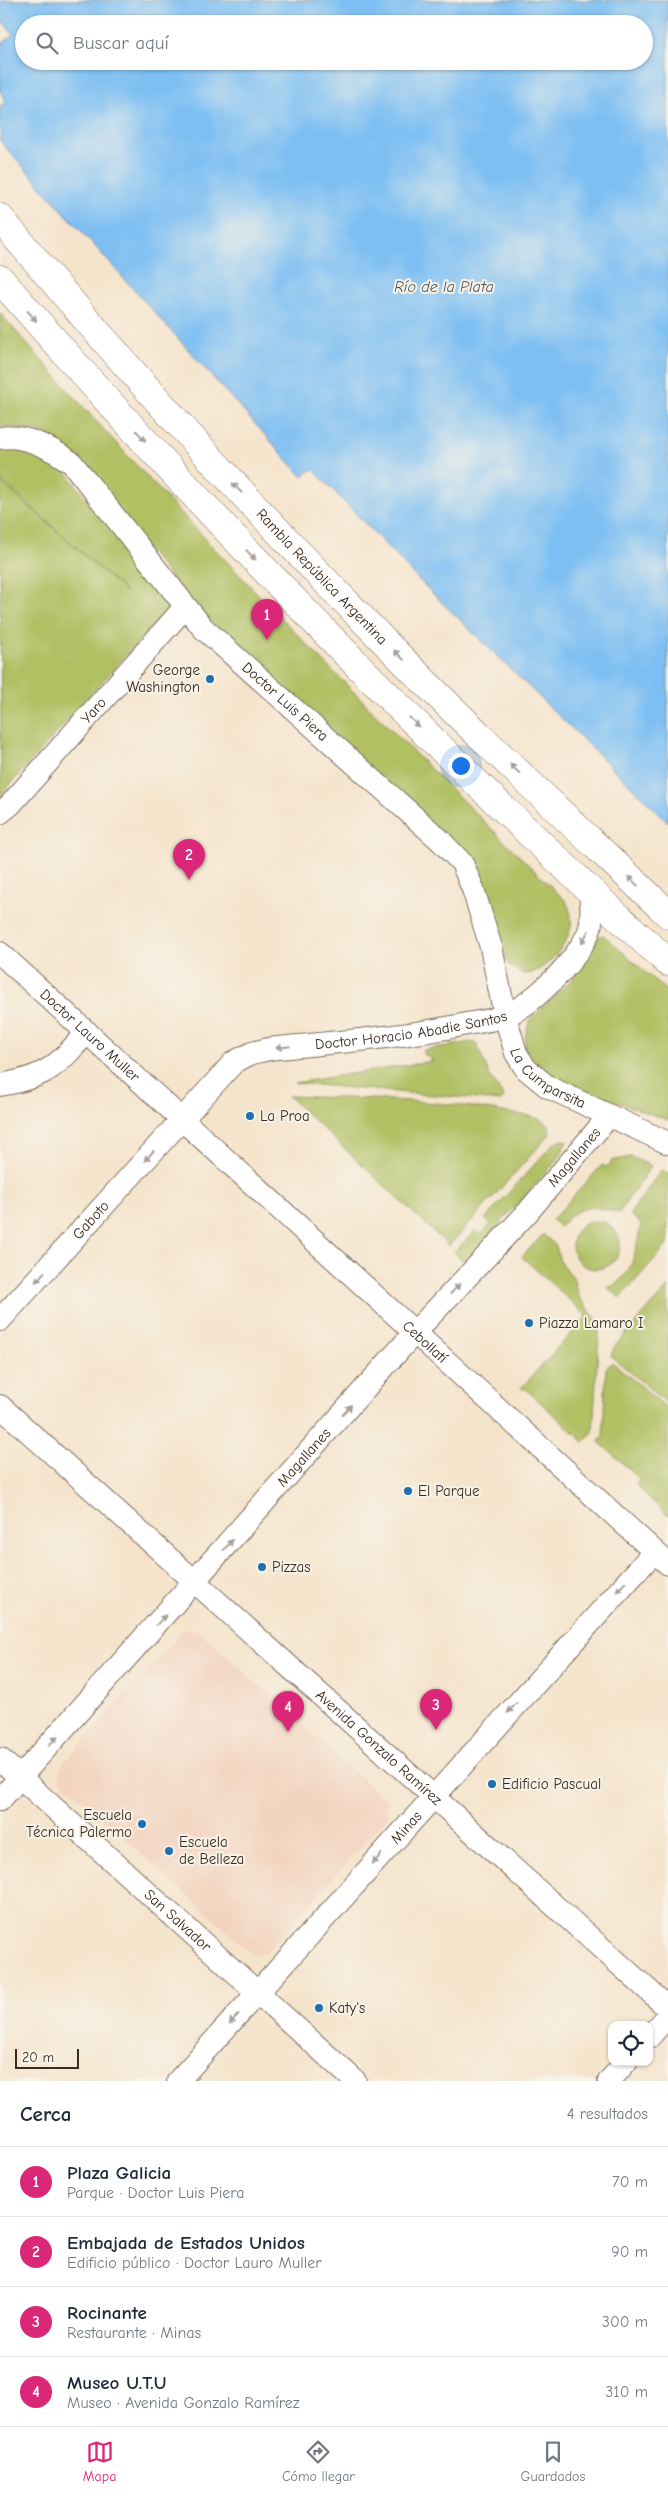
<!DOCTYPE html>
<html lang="es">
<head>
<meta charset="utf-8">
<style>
  body { margin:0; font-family:"Comic Neue",sans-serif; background:#f2f2f3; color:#1f2937 }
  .controls { position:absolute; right:15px; bottom:15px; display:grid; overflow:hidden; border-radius:10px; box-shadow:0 1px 4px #0004 }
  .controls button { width:45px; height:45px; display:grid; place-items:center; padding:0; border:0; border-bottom:1px solid #e0e1e3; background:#fff; color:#1f2937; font:25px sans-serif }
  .scale { position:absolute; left:15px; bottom:12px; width:64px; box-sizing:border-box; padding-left:5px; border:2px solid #3b2a1e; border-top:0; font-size:14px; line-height:18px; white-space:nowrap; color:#3b2a1e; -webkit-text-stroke:4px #f7f3e8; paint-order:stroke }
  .you { position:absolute; left:460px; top:765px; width:18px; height:18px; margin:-12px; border:4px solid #fff; border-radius:50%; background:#1a73e8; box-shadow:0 0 0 8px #1a73e833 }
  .badge { display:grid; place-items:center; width:32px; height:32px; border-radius:50%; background:#db2777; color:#fff; font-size:16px; font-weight:700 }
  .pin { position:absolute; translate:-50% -41px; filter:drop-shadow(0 1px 2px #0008) }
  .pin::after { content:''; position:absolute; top:26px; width:18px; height:15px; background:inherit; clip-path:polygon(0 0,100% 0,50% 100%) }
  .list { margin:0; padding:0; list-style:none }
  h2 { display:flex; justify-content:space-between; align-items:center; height:65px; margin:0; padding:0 20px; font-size:21px }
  h2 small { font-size:16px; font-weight:400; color:#747a83 }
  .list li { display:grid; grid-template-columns:32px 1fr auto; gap:15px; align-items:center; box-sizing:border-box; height:70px; padding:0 20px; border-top:1px solid #e0e1e3 }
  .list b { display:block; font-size:19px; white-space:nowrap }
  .list p { margin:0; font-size:16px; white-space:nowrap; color:#747a83 }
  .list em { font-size:16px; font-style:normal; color:#747a83 }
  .icon { flex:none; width:28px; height:28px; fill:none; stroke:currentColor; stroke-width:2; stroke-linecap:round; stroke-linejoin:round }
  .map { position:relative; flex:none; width:668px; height:2081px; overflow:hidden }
  .search { position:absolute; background:#fff; box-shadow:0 1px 4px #0004; left:15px; right:15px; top:15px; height:55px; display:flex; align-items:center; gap:12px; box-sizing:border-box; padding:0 18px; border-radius:28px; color:#747a83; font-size:19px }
  .sheet { height:345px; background:#fff }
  nav { display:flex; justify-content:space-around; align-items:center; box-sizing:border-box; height:70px; border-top:1px solid #e0e1e3; background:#fff; font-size:14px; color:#747a83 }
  nav a { display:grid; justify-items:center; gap:2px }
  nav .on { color:#db2777 }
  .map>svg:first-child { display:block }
</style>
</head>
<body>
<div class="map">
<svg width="668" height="2081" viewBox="0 0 668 2081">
  <rect width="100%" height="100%" fill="#f7f3e8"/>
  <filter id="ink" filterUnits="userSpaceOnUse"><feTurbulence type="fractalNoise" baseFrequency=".02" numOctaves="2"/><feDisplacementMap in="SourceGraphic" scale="10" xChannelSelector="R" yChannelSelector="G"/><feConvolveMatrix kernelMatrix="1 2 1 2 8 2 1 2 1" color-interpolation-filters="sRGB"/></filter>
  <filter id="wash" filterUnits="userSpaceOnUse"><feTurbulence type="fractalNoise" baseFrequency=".0096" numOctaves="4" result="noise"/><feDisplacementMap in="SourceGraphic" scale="20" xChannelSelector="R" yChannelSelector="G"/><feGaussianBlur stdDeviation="1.12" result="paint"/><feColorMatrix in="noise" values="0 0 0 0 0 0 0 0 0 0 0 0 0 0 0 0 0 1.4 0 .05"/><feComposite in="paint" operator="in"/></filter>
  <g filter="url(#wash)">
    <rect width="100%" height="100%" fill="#f5e4cc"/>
    <polygon fill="#f3d4bf" points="184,1630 198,1630 387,1801 388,1817 265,1953 252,1954 60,1780 59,1768"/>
    <g fill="#b0c063" stroke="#767540">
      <path d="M0,313c179,206 370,399 566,588 5,11 7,19 4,30 -5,17 -28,44 -47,43l-15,-10 -24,-74 -285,-280 -147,-172 -19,-8 -33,-4z"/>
      <polygon points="9,443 57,461 171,605 1,795 0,481 126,592 0,479 0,444"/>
      <polygon points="603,935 668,992 668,1120 561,1082 538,1069 525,1047 526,1032 531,1018 570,982 588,958 598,937"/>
      <polygon points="471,1042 476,1043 490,1076 504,1097 501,1101 294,1083 433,1061 424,1054 424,1050"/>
      <path d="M288,1096c74,3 148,3 221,17 13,2 30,3 40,12l1,9 -101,112z"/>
      <polygon points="561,1140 567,1141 559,1158 465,1262 454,1252 476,1230 481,1235 491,1224 485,1219 554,1143"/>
      <path d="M631,1157l20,9 -32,47c-28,-8 -39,-10 -59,14l-8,-7 50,-55 4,2 4,-2 1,-4z"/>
      <path d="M661,1170l7,3v71l-48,54 -12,-10c26,-11 28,-39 33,-64l-11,-10z"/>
      <circle cx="596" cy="1245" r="24"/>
      <polygon points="543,1234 556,1246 560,1262 573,1277 579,1297 596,1319 599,1331 593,1432 584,1442 526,1389 521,1388 587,1316 522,1257"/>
      <polygon points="668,1287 668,1404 611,1356 614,1347"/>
      <polygon points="612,1362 668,1409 668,1516 636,1485 640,1479 599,1442 603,1436 606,1368"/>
    </g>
    <path fill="#7ebff3" stroke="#5c7488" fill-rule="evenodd" d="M2,0h666v822l-245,-238 -110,-115 -11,7 -302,-335v-35l6,-4 -6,-11v-45l13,-12 -13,-16v-15zM24,24h620v37h-620z"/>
  </g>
  <g filter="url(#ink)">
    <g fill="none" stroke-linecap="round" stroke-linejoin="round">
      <defs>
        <g id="minor">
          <path id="s1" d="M0,438c25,-4 53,11 72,25l131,165 237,212 22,23 11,26 18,58 14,69 11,37 10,16 22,18 120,56"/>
          <path id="s2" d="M0,813l10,-8 175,-198"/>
          <path id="s3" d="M0,953l668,611"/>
          <path d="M0,1085c47,-8 56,-18 87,-53"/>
          <path id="s4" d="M0,1320l234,-258 18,-9 17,-4c65,-7 130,-11 193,-24 14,-3 29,-4 42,-9 27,-9 78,-60 86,-88 3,-13 1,-25 0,-38"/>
          <path id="s5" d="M0,1406l668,602"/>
          <path id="s6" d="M0,1759l355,322"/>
          <path id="s7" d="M0,1800l415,-468 112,-119 82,-97"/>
          <polyline points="649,2037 668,2016"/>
          <path id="s8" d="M178,2081l476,-529"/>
          <polyline points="609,2081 626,2062"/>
        </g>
        <g id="major">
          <path id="s9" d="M0,218c120,144 246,283 378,417 94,96 193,187 290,279"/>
          <path d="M0,279c167,192 342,377 527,552 47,44 93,89 141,131"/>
        </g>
      </defs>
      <use href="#minor" stroke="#7c6b5b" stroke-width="24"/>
      <use href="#major" stroke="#7c6b5b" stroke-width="29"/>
      <use href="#minor" stroke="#fff" stroke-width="22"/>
      <use href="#major" stroke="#fff" stroke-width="28"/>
    </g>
    <defs><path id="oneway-solid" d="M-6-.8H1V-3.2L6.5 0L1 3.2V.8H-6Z" transform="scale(1.25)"/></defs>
    <g fill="#a79f9a">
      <use href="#oneway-solid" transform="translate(32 316) rotate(49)"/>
      <use href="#oneway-solid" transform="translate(141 436) rotate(48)"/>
      <use href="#oneway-solid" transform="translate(237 488) rotate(-134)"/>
      <use href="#oneway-solid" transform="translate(251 555) rotate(46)"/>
      <use href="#oneway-solid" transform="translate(399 655) rotate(-136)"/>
      <use href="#oneway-solid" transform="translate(414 722) rotate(45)"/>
      <use href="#oneway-solid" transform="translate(515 769) rotate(-136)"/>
      <use href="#oneway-solid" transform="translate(633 881) rotate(-136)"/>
      <use href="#oneway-solid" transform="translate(585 937) rotate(121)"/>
      <use href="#oneway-solid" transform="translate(283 1047) rotate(174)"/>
      <use href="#oneway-solid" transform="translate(149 1156) rotate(132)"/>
      <use href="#oneway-solid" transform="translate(40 1277) rotate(132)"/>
      <use href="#oneway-solid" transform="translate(455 1289) rotate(-47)"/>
      <use href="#oneway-solid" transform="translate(347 1410) rotate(-49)"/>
      <use href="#oneway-solid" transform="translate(228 1545) rotate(-49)"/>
      <use href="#oneway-solid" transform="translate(621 1587) rotate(133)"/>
      <use href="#oneway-solid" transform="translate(161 1620) rotate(-48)"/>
      <use href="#oneway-solid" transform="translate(512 1708) rotate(132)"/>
      <use href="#oneway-solid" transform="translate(53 1741) rotate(-48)"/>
      <use href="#oneway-solid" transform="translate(377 1859) rotate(132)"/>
      <use href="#oneway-solid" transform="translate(234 2019) rotate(132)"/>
    </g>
  </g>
  <g fill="#1f6fb2" stroke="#f7f3e8" stroke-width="2">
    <circle cx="210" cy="679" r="5"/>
    <circle cx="250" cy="1116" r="5"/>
    <circle cx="529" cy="1323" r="5"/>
    <circle cx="408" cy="1491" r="5"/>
    <circle cx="262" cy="1567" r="5"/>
    <circle cx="492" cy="1784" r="5"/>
    <circle cx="142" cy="1824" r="5"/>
    <circle cx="169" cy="1851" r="5"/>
    <circle cx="319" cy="2008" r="5"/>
  </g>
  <g text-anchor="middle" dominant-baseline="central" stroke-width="4" stroke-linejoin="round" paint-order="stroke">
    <g font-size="15" fill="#3b2a1e" stroke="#f7f3e8">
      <text stroke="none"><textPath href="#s9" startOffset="482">Rambla República Argentina</textPath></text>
      <text stroke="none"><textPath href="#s1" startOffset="399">Doctor Luis Piera</textPath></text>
      <text stroke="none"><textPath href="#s2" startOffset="139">Yaro</textPath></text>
      <text stroke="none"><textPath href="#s4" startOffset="529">Doctor Horacio Abadie Santos</textPath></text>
      <text stroke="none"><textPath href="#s3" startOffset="122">Doctor Lauro Muller</textPath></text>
      <text stroke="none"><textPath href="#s1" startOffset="878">La Cumparsita</textPath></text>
      <text stroke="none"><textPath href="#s7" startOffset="862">Magallanes</textPath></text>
      <text stroke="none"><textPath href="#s4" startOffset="135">Gaboto</textPath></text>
      <text stroke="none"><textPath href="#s3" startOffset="576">Cebollatí</textPath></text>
      <text stroke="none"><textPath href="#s7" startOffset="458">Magallanes</textPath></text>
      <text stroke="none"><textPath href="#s5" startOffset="510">Avenida Gonzalo Ramírez</textPath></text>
      <text stroke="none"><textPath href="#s8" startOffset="341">Minas</textPath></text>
      <text stroke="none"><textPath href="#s6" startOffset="240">San Salvador</textPath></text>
    </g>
    <g font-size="15" fill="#3b2a1e" stroke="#f7f3e8" text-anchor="start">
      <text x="200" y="670" text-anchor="end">George<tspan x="200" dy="17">Washington</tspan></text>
      <text x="260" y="1116">La Proa</text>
      <text x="539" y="1323">Piazza Lamaro I</text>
      <text x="418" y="1491">El Parque</text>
      <text x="272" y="1567">Pizzas</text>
      <text x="502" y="1784">Edificio Pascual</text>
      <text x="132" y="1815" text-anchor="end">Escuela<tspan x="132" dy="17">Técnica Palermo</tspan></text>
      <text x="179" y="1842">Escuela<tspan x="179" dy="17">de Belleza</tspan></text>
      <text x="329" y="2008">Katy's</text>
    </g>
    <g font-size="16" font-style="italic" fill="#4f575e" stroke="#f7f3e8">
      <text x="444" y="287">Río de la Plata</text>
    </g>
  </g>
</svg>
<div class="controls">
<button><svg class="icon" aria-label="locate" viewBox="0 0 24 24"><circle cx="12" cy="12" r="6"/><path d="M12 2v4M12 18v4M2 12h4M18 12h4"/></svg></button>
</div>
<div class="scale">20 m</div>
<div class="you"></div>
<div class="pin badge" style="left:267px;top:640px">1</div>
<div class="pin badge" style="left:189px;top:880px">2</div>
<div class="pin badge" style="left:436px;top:1730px">3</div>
<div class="pin badge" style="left:288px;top:1732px">4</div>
<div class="search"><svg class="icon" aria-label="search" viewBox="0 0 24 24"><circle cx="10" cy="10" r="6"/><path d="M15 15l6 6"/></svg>Buscar aquí</div>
</div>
<section class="sheet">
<h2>Cerca<small>4 resultados</small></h2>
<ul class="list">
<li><span class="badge">1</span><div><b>Plaza Galicia</b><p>Parque · Doctor Luis Piera</p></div><em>70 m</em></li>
<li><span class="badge">2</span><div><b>Embajada de Estados Unidos</b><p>Edificio público · Doctor Lauro Muller</p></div><em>90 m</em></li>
<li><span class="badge">3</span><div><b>Rocinante</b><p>Restaurante · Minas</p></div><em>300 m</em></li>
<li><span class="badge">4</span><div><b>Museo U.T.U</b><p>Museo · Avenida Gonzalo Ramírez</p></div><em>310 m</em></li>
</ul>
</section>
<nav>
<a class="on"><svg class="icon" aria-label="map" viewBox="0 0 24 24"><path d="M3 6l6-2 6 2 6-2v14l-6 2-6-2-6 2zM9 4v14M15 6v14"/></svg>Mapa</a>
<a><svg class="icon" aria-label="directions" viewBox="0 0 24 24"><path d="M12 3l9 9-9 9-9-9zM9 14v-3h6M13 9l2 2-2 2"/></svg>Cómo llegar</a>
<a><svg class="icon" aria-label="saved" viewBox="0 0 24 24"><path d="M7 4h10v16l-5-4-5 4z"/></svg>Guardados</a>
</nav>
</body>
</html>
